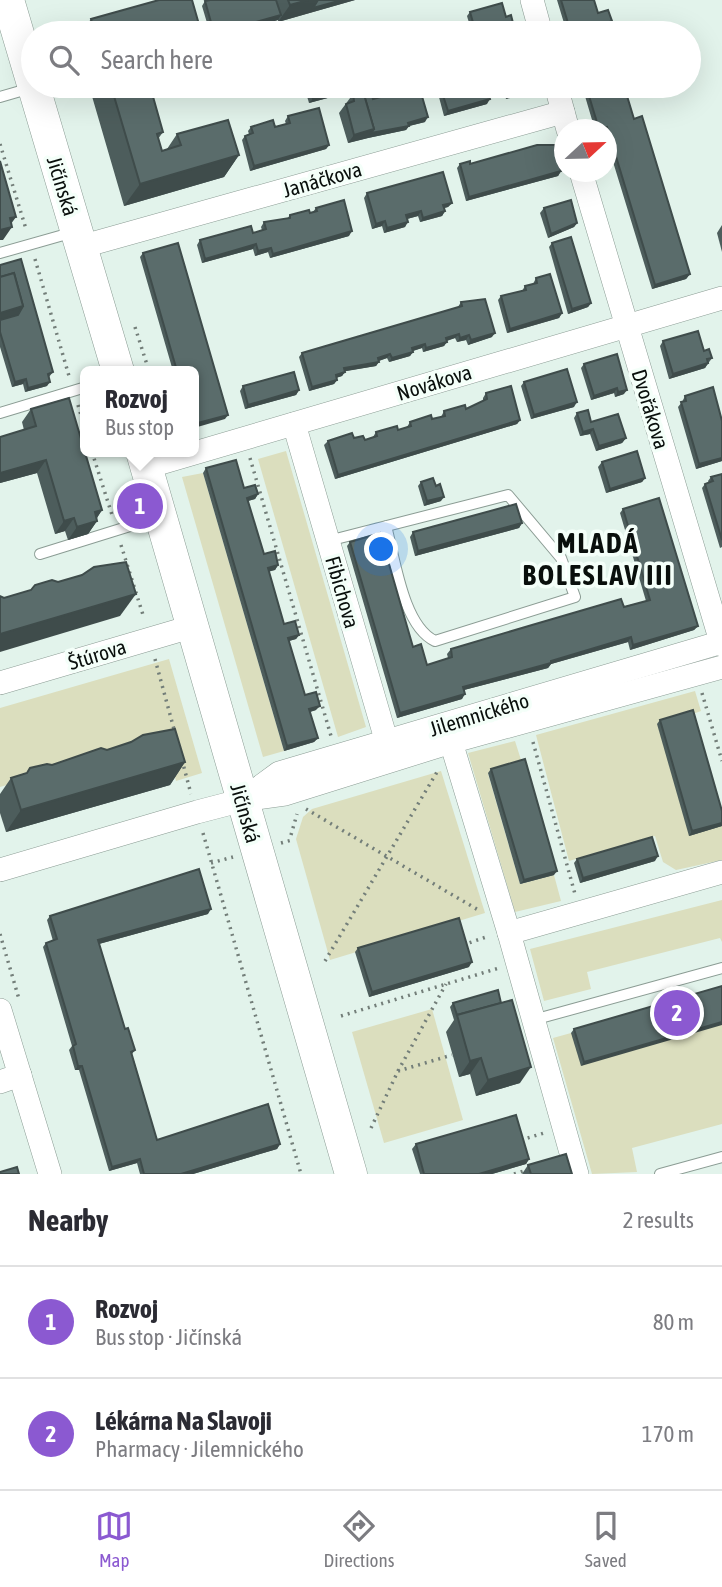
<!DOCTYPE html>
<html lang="en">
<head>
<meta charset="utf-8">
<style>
  body { margin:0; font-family:"Asap Condensed",sans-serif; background:#f7f7f7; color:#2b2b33 }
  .compass { position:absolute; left:554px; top:119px; width:63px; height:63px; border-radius:50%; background:#fff; box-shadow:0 7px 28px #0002; rotate:68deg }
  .you { position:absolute; left:382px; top:550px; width:24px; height:24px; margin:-18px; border:5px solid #fff; border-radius:50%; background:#1a73e8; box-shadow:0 0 0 10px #1a73e833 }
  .badge { display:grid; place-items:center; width:46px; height:46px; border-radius:50%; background:#8b59d1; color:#fff; font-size:23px; font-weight:700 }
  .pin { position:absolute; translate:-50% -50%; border:4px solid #fff; box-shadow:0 2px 7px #0006 }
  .popup { position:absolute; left:80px; top:366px; width:119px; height:91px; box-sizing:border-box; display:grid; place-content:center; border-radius:10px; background:#fff; filter:drop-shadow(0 2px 5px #0005); font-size:23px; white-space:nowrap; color:#7c7c81 }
  .popup b { font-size:26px; color:#2b2b33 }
  .popup::after { content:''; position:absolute; left:50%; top:100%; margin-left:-14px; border:14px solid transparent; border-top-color:#fff }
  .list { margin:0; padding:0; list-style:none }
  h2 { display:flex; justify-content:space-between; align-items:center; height:91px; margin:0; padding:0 28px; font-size:30px }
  h2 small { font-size:23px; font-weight:400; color:#7c7c81 }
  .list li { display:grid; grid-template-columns:46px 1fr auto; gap:21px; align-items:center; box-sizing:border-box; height:112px; padding:0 28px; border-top:2px solid #e1e1e2 }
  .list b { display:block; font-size:26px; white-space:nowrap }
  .list p { margin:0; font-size:23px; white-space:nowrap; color:#7c7c81 }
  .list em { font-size:23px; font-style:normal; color:#7c7c81 }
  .icon { flex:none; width:38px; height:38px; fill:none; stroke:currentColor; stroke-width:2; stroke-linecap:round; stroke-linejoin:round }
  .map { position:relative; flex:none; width:722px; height:1174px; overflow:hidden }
  .search { position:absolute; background:#fff; box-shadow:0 7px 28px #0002; left:21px; right:21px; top:21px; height:77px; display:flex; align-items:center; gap:18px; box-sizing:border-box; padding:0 24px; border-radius:38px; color:#7c7c81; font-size:26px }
  .sheet { height:315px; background:#fff }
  nav { display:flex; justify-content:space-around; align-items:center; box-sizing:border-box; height:98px; border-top:2px solid #e1e1e2; background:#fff; font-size:19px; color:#7c7c81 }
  nav a { display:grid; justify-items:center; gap:4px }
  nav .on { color:#8b59d1 }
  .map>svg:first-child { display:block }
</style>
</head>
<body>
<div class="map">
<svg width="722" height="1174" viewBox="0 0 722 1174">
  <rect width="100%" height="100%" fill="#e2f3eb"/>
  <g fill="#dbdebe">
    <polygon points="286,451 366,727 338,737 258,459"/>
    <polygon points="203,473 284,751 263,757 182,477"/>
    <polygon points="169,659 202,773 176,781 165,740 0,787 0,708"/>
    <polygon points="695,691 701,711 690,715 722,817 722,860 676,870 663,862 655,836 569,861 536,735"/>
    <polygon points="515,741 522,763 488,774 520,884 554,875 561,901 515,912 468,753"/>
    <polygon points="441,771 485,913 330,960 296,839 303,817 312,809"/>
    <polygon points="722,900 722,942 720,938 587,972 591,989 544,1001 530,949"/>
    <polygon points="432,1009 463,1120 384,1143 352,1032"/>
    <polygon points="722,1025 722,1124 632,1148 637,1172 592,1174 553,1038 571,1033"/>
  </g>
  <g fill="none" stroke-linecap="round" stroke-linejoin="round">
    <defs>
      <g id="lane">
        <polyline points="0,97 31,88"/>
        <polyline points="0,253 74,232"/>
        <polyline points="0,413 86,387"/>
        <path d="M328,541l180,-46 53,63 14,39 -140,44c-32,-15 -40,-82 -49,-115"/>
        <polyline points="40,554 159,517"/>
        <polyline points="533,1020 722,968"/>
        <polyline points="660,1174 722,1157"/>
      </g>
      <g id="street">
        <polyline points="532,0 541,33"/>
        <polyline points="556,86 568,130"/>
        <polyline points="581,172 722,645"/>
        <polyline points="80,247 563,112"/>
        <polyline points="294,424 390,753"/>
        <polyline points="147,467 722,298"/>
        <polyline points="0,683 194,626"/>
        <polyline points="451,742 509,933 577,1174"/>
        <polyline points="245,798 279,773 722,642"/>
        <polyline points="0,870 197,812 243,800 285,794 451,742 722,667"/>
        <polyline points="509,933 722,872"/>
        <polyline points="0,1010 50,1174"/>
        <polyline points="0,1082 20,1075"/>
      </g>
      <g id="secondary">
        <polyline points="8,0 118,371"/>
        <polyline points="142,452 351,1174"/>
      </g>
    </defs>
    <use href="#lane" stroke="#8b9c94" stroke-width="12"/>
    <use href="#street" stroke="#8b9c94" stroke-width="24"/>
    <use href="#secondary" stroke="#8b9c94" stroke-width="33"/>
    <g stroke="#737e79" stroke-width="3.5" stroke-dasharray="2 5" stroke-linecap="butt">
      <polyline points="0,144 26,229"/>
      <polyline points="35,259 69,376"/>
      <polyline points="135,327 149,371"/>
      <polyline points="78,405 86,432"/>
      <polyline points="92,452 113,518"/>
      <polyline points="250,458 331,736"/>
      <polyline points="121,545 144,618"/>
      <polyline points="155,659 175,733"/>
      <polyline points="702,693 722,761"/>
      <polyline points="533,742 575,894"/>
      <polyline points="182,760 191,794"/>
      <polyline points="306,809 480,911"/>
      <polyline points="203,833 301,1174"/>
      <polyline points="291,835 297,814"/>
      <polyline points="281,843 292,840"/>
      <polyline points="211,863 233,857"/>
      <polyline points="0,934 19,999"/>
      <polyline points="463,945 489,936"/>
      <polyline points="325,961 437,772"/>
      <polyline points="341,1016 499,968"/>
      <polyline points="398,1071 446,984"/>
      <polyline points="371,1128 398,1071 452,1055"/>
      <polyline points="521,1140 544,1133"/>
      <polyline points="514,1174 527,1170"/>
    </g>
    <use href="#lane" stroke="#fff" stroke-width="10"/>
    <use href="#street" stroke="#fff" stroke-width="23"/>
    <use href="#secondary" stroke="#fff" stroke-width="32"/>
  </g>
  <g fill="#4d5d5c">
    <polygon points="210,0 355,0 278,22 278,20 230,33 210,33 202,6 205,1"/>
    <polygon points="557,0 594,0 598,13 612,21 607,26 608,33 567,33"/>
    <polygon points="470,12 506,17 513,23 510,28 492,33 472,33 467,16"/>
    <polygon points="91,19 200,28 196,33 81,33"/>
    <polygon points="89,86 150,86 163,132 158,139 162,151 167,149 177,134 239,155 224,177 124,206"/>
    <polygon points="304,86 336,86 335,96 309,103"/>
    <polygon points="436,86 486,86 487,104 444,116"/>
    <polygon points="502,86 537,86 534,91 506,99"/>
    <polygon points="582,86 624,86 634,119 690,274 686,279 652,289 606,139 606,130 595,130"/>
    <polygon points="386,88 425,122 409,126 406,130 368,138 348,143 339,113 353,94 364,95 373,99 384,96 383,93"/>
    <polygon points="288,116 329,145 326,149 250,171 242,140 245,136 249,134 248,131 251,127 275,127 286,124 285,121"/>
    <polygon points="460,164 470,164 561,171 558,176 466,201 457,168"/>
    <polygon points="367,193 452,203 448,207 444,208 445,211 442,216 420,222 418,216 407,219 405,227 384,233 382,226 372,229 364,198"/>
    <polygon points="316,208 349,236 270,258 268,252 255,256 253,249 202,263 197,245 200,240 253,233 262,230 261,227 264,222 287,219 290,215 310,213 313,212"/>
    <polygon points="544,208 577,223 574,227 548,238 540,213"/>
    <polygon points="722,225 722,252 717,233"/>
    <polygon points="552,243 591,303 588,307 568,314 549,247"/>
    <polygon points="143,253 225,419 194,371 173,371 140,257"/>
    <polygon points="0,265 53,372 49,377 47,386 25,392 23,384 12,387 0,347"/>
    <polygon points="536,278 562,313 559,318 507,333 498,300 501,296 522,291 525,286 533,284"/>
    <polygon points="461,302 492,337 468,345 466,340 457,342 455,338 447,341 444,346 423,352 422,348 413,351 410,356 389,362 387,358 379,361 376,366 345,371 342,376 336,378 337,380 334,384 309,391 299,357 302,353 458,307"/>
    <polygon points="663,341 704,351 712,358 705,368 669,379 660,346"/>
    <polygon points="584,364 624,394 615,397 614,393 591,400 581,368"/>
    <polygon points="524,382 574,407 531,419 521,386"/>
    <polygon points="243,386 299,390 296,395 245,409 240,391"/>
    <polygon points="486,393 520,420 517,424 335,479 324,445 328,441 354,438 365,440 373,437 376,432 398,430 407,427 410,422 432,419 441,417 444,411 466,409 483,401 483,398"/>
    <polygon points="685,396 722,421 722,461 696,469 678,407 682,402"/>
    <polygon points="31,409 102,510 97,518 97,521 88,534 68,540 65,531 55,534 37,473 0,483 0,437 24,430 22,422"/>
    <polygon points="577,413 591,422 626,438 622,443 596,451 590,434 580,436 574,418"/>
    <polygon points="602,462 645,478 642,482 606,493 598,467"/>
    <polygon points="206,468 244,488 258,494 255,499 248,501 264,554 278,565 275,570 268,571 284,624 299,635 296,639 289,641 305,695 316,710 310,712 318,738 314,742 284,751 203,473"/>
    <polygon points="722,474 722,547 720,548 702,488 705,484 709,483 708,481 711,477"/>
    <polygon points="421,482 436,486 441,501 424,506 418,486"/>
    <polygon points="623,509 698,626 694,630 630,650 628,642 551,664 548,668 464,690 462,699 397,718 347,546 350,542 413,647 427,665 448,658 447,654 451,649 646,601 620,513"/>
    <polygon points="522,523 519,528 415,556 410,537 413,532"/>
    <polygon points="660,720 722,826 689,836 657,724"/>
    <polygon points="107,750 185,762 170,785 6,832 0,813 0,794 11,778"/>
    <polygon points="491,769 554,875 520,884 488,773"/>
    <polygon points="577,859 655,861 580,883 574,863"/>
    <polygon points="208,914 99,944 125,1029 135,1050 132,1054 157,1140 280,1144 277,1149 193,1174 140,1174 137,1163 109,1171 79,1070 75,1070 69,1050 72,1046 43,947 46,943 53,941 47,920 50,916"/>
    <polygon points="358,948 469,967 369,997 355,952"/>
    <polygon points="722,986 581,1066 571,1033 574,1029"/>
    <polygon points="453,1003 520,1083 476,1096 470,1074 459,1077 446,1032 454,1020 450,1007"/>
    <polygon points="416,1144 529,1159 526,1164 492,1174 420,1174 412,1149"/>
    <polygon points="528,1165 572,1174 522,1174"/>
  </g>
  <g fill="#3f4c4b">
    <polygon points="308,0 355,0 278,22 290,5"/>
    <polygon points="281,15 278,20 230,33 217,33"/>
    <polygon points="513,23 510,28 492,33 480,33"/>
    <polygon points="200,28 196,33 180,33"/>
    <polygon points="537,87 534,91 506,99 509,95"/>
    <polygon points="338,92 335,96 309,103 313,99"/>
    <polygon points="490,99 487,104 444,116 448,111"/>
    <polygon points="428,117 425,122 409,126 406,130 368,138 348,143 354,135 374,129 408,123"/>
    <polygon points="329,145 326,149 250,171 254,166"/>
    <polygon points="239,155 224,177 124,206 140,184"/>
    <polygon points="561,171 558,176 466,201 469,197"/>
    <polygon points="452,203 448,207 440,209 443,205"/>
    <polygon points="421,211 418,216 403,220 406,215"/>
    <polygon points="445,211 442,216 420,222 423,218"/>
    <polygon points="16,217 8,228 12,227 3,240 0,240 0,230 10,218"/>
    <polygon points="385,221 382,226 372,229 376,224"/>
    <polygon points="408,222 405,227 384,233 387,228"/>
    <polygon points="577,223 574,227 548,238 551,234"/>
    <polygon points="352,231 349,236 270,258 273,254"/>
    <polygon points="256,244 253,249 202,263 205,259"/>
    <polygon points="271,248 268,252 255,256 258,251"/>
    <polygon points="690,274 686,279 652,289 655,285"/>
    <polygon points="591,303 588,307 568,314 572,309"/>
    <polygon points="23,306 15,319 0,323 0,313"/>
    <polygon points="562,313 559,318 507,333 510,329"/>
    <polygon points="495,333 492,337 468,345 471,340"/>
    <polygon points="459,334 455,338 442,342 446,338"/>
    <polygon points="469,335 466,340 457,342 460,338"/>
    <polygon points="447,342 444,346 423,352 426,348"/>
    <polygon points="425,344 422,348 409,352 412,348"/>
    <polygon points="413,352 410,356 389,362 392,358"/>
    <polygon points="390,354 387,358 375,362 378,358"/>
    <polygon points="379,362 376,366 341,372 344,368"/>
    <polygon points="708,363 705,368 669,379 673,374"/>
    <polygon points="345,372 342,376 332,379 336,375"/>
    <polygon points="26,379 23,384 12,387 15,382"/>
    <polygon points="337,380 334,384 309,391 312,387"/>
    <polygon points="50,382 47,386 25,392 28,388"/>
    <polygon points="617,388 614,393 591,400 594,396"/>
    <polygon points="299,390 296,395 245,409 248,405"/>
    <polygon points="627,390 624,394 615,397 618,392"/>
    <polygon points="577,402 574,407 531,419 534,415"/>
    <polygon points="228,415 225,419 194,428 194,424"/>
    <polygon points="520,420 517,424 335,479 338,475"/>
    <polygon points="593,429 590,434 580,436 583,432"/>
    <polygon points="626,438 622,443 596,451 599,446"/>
    <polygon points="722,458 722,461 696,469 699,464"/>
    <polygon points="46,460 37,473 0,483 0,473"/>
    <polygon points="645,478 642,482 606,493 610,489"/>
    <polygon points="258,494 255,499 244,502 247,498"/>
    <polygon points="444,497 441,501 424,506 427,501"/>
    <polygon points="102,510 94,522 97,521 88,534 68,540 77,527 95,512"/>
    <polygon points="74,518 65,531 55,534 64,521"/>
    <polygon points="522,523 519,528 415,556 418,551"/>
    <polygon points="278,565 275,570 264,573 268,568"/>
    <polygon points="136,594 120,616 0,652 0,634"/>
    <polygon points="698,626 694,630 630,650 633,645"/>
    <polygon points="299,635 296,639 285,642 288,638"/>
    <polygon points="631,637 628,642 551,664 548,668 460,691 463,687"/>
    <polygon points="465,694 462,699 397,718 400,713"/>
    <polygon points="320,706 316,710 306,713 309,709"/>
    <polygon points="318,738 314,742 284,751 287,746"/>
    <polygon points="185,762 170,785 6,832 21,810"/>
    <polygon points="722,823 722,826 689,836 692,831"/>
    <polygon points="658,856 655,861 580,883 583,878"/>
    <polygon points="557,871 554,875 520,884 524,880"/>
    <polygon points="211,909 208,914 95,945 98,940"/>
    <polygon points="472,962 469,967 369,997 372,992"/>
    <polygon points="722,1022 722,1025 581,1066 584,1062"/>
    <polygon points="481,1058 470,1074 459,1077 470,1061"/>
    <polygon points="78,1066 82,1066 79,1070 75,1070"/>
    <polygon points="531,1067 520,1083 476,1096 488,1080"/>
    <polygon points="280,1144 277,1149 193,1174 181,1174"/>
    <polygon points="140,1159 137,1163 109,1171 112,1167"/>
    <polygon points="529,1159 526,1164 492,1174 479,1174"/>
  </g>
  <g fill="#5a6c6b" stroke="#3f4c4b" stroke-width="2">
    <polygon points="159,0 192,0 200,28 180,33 148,33 147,31 138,33 95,33 91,19"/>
    <polygon points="210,0 276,0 281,15 217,33 214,33 205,1"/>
    <polygon points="288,0 308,0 290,5"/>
    <polygon points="318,0 342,0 313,8"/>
    <polygon points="561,0 594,0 598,13 608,10 612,21 607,23 608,33 571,33"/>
    <polygon points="502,3 506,17 511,15 513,23 476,33 470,12"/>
    <polygon points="111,86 150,86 163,132 157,134 162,151 181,145 177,134 228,120 239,155 140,184"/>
    <polygon points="309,86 336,86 338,92 313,99"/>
    <polygon points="396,86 409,86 410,89 419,86 428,117 408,123 409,126 371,133 374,129 364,95 371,93 373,99 388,95 386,88"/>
    <polygon points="440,86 486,86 490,99 448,111"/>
    <polygon points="506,86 537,86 537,87 509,95"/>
    <polygon points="586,86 624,86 634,119 642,116 690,274 655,285 607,127 599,129"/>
    <polygon points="363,91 374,129 354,135 346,104 354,101 353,94"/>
    <polygon points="319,108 329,145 254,166 245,136 253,133 251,127 273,120 275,127 290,123 288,116"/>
    <polygon points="537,145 555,145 561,171 469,197 460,164 470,161 470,164"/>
    <polygon points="0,161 16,217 10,218 12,227 0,230"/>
    <polygon points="443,172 452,203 443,205 445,211 423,218 421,211 406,215 408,222 387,228 385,221 376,224 367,193"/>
    <polygon points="344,200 352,231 273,254 271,248 258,251 256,244 205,259 200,240 251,226 253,233 266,229 264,222 290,218 290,215 309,210 310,213 317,211 316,208"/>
    <polygon points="571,200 577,223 551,234 544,208"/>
    <polygon points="571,237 591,303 572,309 552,243"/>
    <polygon points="178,243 228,415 194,424 194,371 177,371 143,253"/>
    <polygon points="21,259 53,372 48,374 50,382 28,388 26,379 15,382 0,332 0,320 18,315 23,306 14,273 0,277 0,265"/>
    <polygon points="14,273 23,306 0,313 0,277"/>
    <polygon points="550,274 562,313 510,329 501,296 526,290 525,286 537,283 536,278"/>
    <polygon points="485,299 495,333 471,340 469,335 460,338 459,334 446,338 447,342 426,348 425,344 412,348 413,352 392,358 390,354 378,358 379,362 344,368 345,372 336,375 337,380 312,387 302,353 462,306 461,302"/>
    <polygon points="698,331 704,351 709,349 712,358 707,359 708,363 673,374 663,341"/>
    <polygon points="617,354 627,390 618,392 617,388 594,396 584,364"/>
    <polygon points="567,369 577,402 534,415 524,382"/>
    <polygon points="294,372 299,390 248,405 243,386"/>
    <polygon points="511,386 520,420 338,475 328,441 352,433 354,438 363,436 365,440 377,436 376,432 397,426 398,430 411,426 410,422 431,415 432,419 445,416 444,411 465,405 466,409 487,399 486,393"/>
    <polygon points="713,387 722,421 722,458 699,464 681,402 686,401 685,396"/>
    <polygon points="69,398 102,510 95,512 97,521 77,527 74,518 64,521 46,460 0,473 0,437 36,426 31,409"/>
    <polygon points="588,410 591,422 618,414 626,438 599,446 593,429 583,432 577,413"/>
    <polygon points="637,451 645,478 610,489 602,462"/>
    <polygon points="236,460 244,488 255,485 258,494 247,498 264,554 275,551 278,565 268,568 284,624 295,621 299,635 288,638 305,695 316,692 320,706 309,709 318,738 287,746 206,468"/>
    <polygon points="722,474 722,540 705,484 713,481 711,477"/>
    <polygon points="433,478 436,486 440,484 444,497 427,501 421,482"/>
    <polygon points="659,498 698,626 633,645 631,637 551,661 551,663 463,687 465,694 400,713 350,542 380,533 413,647 421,644 427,665 452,657 451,649 532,625 621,599 624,607 650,600 623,509"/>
    <polygon points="516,504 522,523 418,551 413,532"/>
    <polygon points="126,562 136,594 0,634 0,596 4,598 31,590 35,585 52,580 58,582 82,575 94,567"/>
    <polygon points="693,710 722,811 722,823 692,831 660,720"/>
    <polygon points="175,729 185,762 21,810 11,778 27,773 30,768 47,764 52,765 101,748 107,750 131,742 143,735"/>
    <polygon points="525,759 557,871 524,880 491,769"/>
    <polygon points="652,837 658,856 583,878 577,859"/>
    <polygon points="199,869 211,909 98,940 125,1029 128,1028 135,1050 131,1052 157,1140 268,1104 280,1144 181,1174 144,1174 140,1159 112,1167 82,1066 78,1066 73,1046 76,1044 46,943 57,939 50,916"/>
    <polygon points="459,918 472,962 372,992 358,948"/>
    <polygon points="722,986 722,1022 584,1062 574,1029"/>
    <polygon points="498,990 501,1003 457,1015 453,1003"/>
    <polygon points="512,1000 531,1067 488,1080 481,1058 470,1061 457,1015"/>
    <polygon points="516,1115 529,1159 479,1174 424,1174 416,1144"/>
    <polygon points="566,1154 572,1174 531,1174 528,1165"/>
    <polygon points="17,1167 19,1174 0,1174 0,1172"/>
  </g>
  <g text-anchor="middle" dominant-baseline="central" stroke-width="7" stroke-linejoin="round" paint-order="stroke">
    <g font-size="21" fill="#090f0c" stroke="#f4fff9">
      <text transform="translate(322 179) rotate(-16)">Janáčkova</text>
      <text transform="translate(63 186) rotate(73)">Jičínská</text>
      <text transform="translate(434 382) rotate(-17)">Novákova</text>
      <text transform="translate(651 409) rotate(73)">Dvořákova</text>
      <text transform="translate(343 592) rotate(74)">Fibichova</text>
      <text transform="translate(97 654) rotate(-17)">Štúrova</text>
      <text transform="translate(479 714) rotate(-17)">Jilemnického</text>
      <text transform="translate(246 813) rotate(74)">Jičínská</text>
    </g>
    <g font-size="28" font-weight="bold" letter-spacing="2" fill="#090f0c" stroke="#f4fff9">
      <text x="598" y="543">MLADÁ<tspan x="598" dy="32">BOLESLAV III</tspan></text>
    </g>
  </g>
</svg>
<svg class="compass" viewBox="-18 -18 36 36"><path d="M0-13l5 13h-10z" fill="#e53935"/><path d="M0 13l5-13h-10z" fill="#7c7c81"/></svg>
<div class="you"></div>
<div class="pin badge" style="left:140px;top:506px">1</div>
<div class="popup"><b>Rozvoj</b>Bus stop</div>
<div class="pin badge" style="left:677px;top:1013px">2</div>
<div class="search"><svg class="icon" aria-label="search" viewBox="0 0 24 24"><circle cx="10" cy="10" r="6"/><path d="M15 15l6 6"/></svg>Search here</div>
</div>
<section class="sheet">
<h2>Nearby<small>2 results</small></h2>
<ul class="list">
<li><span class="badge">1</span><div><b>Rozvoj</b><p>Bus stop · Jičínská</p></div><em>80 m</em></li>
<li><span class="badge">2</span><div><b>Lékárna Na Slavoji</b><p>Pharmacy · Jilemnického</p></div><em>170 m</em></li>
</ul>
</section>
<nav>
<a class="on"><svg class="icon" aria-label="map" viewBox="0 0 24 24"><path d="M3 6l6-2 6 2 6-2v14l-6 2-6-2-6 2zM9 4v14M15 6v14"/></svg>Map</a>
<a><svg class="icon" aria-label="directions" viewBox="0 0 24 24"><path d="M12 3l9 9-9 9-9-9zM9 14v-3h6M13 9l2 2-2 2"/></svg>Directions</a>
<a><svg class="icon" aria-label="saved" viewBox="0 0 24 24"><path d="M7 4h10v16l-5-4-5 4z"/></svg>Saved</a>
</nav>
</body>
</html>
